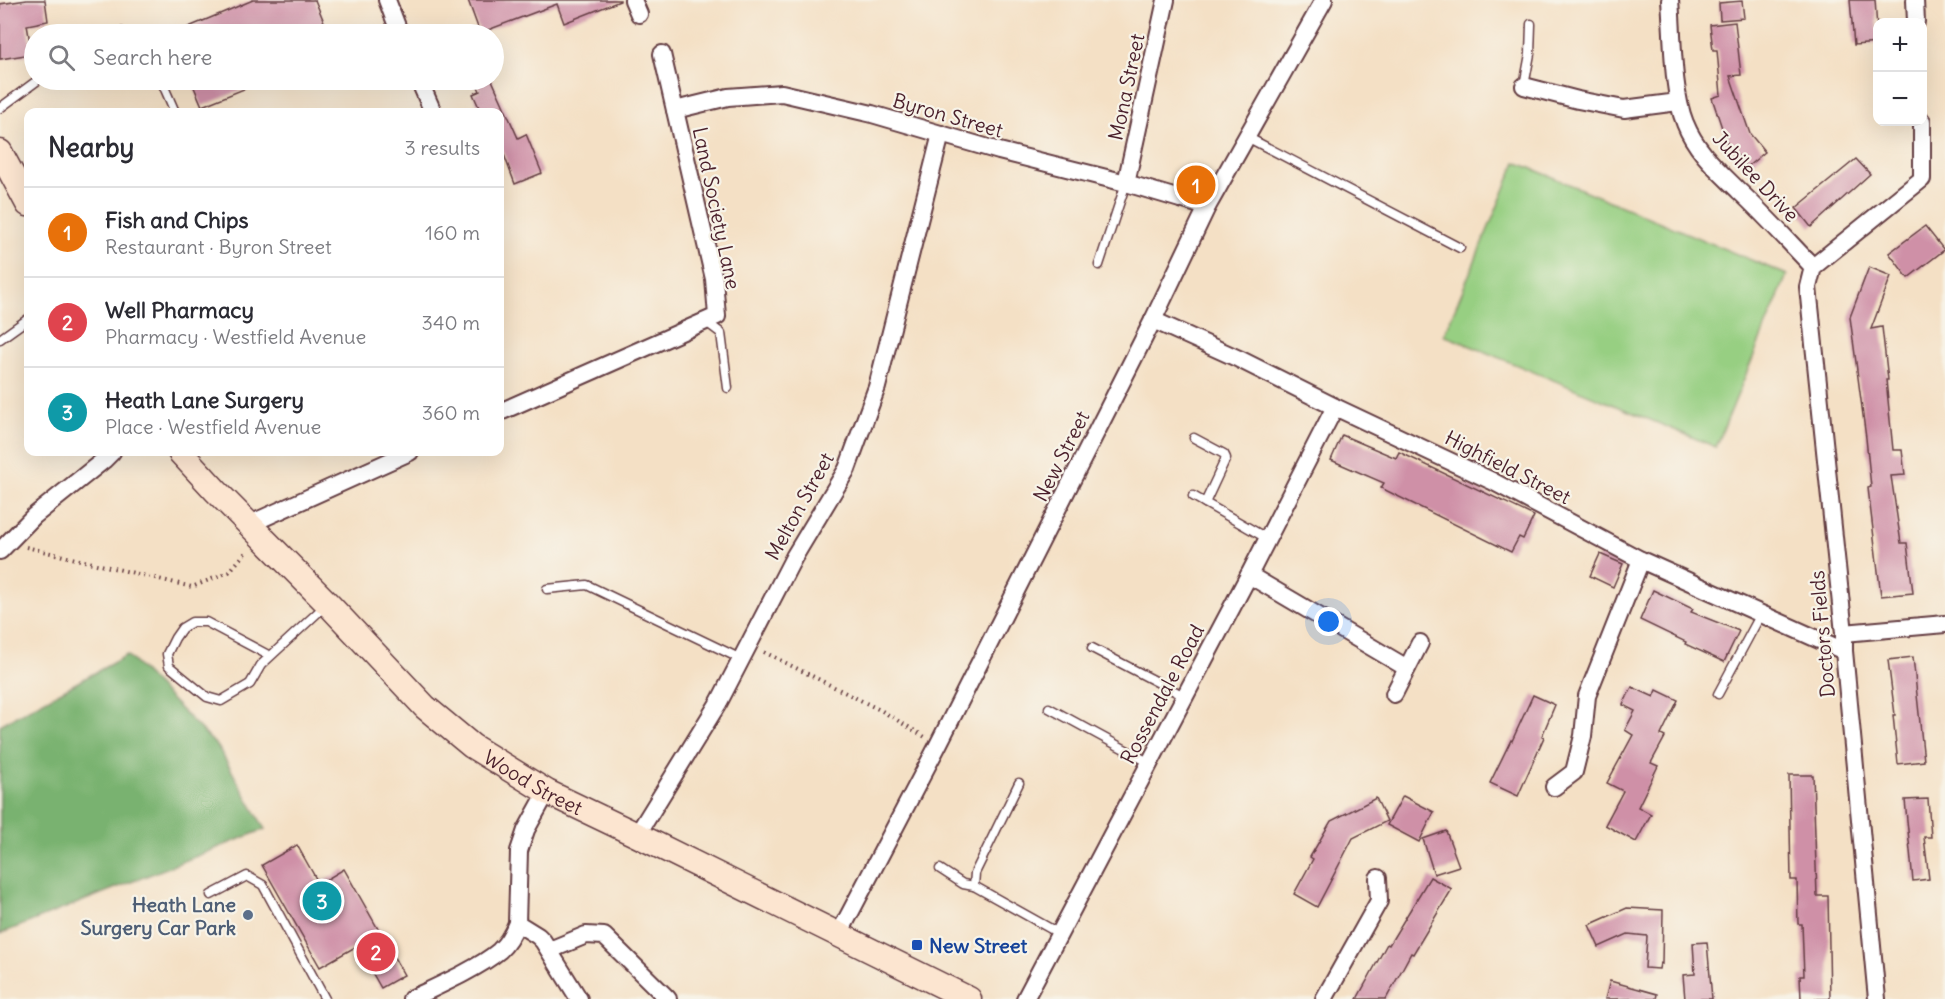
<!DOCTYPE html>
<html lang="en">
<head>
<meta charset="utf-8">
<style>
  body { margin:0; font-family:Delius,sans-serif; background:#f7f7f7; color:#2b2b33 }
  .controls { position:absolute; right:18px; top:18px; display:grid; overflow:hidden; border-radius:12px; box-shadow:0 6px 24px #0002 }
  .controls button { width:54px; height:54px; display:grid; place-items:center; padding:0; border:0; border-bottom:2px solid #e1e1e2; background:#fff; color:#2b2b33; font:30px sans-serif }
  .you { position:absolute; left:1329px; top:622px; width:21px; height:21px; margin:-15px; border:4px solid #fff; border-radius:50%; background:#1a73e8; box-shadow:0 0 0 9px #1a73e833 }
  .badge { display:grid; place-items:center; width:39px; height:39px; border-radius:50%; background:#111827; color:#fff; font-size:20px; font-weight:700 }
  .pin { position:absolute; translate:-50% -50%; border:3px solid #fff; box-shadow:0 2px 6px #0006 }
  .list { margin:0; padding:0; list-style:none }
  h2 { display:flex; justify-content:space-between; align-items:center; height:78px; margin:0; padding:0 24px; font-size:26px }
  h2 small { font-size:20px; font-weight:400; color:#7c7c81 }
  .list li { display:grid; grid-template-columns:39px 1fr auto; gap:18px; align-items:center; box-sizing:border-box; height:90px; padding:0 24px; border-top:2px solid #e1e1e2 }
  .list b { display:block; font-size:22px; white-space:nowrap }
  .list p { margin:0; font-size:20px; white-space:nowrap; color:#7c7c81 }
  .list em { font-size:20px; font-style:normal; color:#7c7c81 }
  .icon { flex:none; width:33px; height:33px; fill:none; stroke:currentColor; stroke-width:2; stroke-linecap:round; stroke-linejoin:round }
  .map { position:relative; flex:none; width:1945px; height:999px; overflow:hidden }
  .search { position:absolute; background:#fff; box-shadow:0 6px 24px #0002; left:24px; top:24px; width:480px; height:66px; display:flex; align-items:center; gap:15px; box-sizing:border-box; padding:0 21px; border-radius:33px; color:#7c7c81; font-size:22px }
  .panel { position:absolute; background:#fff; box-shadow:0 6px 24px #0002; left:24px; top:108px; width:480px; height:348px; border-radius:12px }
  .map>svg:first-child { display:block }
</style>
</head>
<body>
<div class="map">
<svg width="1945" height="999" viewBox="0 0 1945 999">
  <rect width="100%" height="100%" fill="#f7f3e8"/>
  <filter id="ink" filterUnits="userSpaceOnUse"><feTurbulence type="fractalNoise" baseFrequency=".0167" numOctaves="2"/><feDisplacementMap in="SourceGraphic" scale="12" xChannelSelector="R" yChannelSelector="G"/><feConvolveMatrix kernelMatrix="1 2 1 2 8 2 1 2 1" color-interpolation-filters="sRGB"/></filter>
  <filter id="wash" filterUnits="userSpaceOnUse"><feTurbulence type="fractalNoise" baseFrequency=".008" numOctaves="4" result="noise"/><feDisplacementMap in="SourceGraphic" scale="24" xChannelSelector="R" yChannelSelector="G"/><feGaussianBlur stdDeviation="1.35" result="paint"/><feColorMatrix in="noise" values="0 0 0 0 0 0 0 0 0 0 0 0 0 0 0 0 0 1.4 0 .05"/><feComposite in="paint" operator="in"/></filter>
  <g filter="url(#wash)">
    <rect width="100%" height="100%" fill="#f4e0c5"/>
    <polygon fill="#97cf82" stroke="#707756" stroke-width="1.5" points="1516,162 1787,275 1716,447 1444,335"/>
    <polygon fill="#79b270" stroke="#62684e" stroke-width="1.5" points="127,655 218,747 265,829 0,934 0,725"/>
    <g id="blocks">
      <g fill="#cf90a7">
        <polygon points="27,0 45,0 48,21 27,25 32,54 0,59 0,4"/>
        <polygon points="253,0 315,0 329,34 172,34"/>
        <polygon points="468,0 620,0 620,1 564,23 557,4 480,33"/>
        <polygon points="1850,0 1875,0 1878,43 1854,45"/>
        <polygon points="1742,1 1744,18 1720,20 1719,3"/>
        <polygon points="1735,22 1741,75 1730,76 1750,134 1765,152 1747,167 1727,143 1712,98 1721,95 1717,50 1713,50 1710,25"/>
        <polygon points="191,80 266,80 202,106"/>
        <polygon points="475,80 492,80 518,138 526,134 542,173 515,184 500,144 500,112 481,112 473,94 480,91"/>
        <polygon points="1856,159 1870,174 1811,227 1796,208"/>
        <polygon points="1925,226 1944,250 1908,278 1889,253"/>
        <polygon points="1869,267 1891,276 1871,329 1882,327 1888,380 1886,380 1893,450 1902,450 1905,475 1891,476 1901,543 1907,543 1913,593 1881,596 1868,488 1871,487 1866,438 1850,317"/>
        <polygon points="1342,435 1396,458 1399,452 1534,516 1523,539 1519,537 1511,552 1381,488 1384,483 1331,460"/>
        <polygon points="1600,554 1623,564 1613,587 1590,576"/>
        <polygon points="1653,590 1693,609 1691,612 1739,631 1724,662 1685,644 1686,642 1640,620"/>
        <polygon points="1913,657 1924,761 1898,764 1893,715 1895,715 1888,660"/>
        <polygon points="1632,687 1654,697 1657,690 1678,700 1661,735 1665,737 1651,763 1658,766 1638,807 1651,814 1636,842 1605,825 1623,791 1607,783 1633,735 1625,730 1635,711 1623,705"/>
        <polygon points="1533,695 1555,705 1542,736 1544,737 1518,796 1490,783 1511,740 1512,741"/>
        <polygon points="1789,775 1813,775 1817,896 1828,896 1830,999 1801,999 1800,976 1804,976 1802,924 1798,924 1797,880 1791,880"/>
        <polygon points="1403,796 1434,812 1419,842 1387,825"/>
        <polygon points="1376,798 1387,821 1353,838 1317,907 1294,894 1313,859 1310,857 1331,821"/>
        <polygon points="1928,799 1931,837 1924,837 1929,879 1913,881 1905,800"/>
        <polygon points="1446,831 1459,866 1434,874 1423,839"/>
        <polygon points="297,845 319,884 344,869 404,975 381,988 357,946 320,967 262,865"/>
        <polygon points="1430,877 1452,889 1413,954 1411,953 1386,999 1357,999 1387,944 1389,945"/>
        <polygon points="1627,908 1663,910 1662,964 1660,963 1659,969 1645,968 1647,936 1628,934 1599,947 1589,925"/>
        <polygon points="1707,942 1712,999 1685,999 1683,975 1695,974 1693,943"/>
        <polygon points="1610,981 1657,994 1656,999 1605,999"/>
      </g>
    </g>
  </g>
  <g filter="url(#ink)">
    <use href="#blocks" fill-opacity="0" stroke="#643c42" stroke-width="1.5"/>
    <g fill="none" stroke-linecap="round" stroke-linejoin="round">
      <defs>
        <g id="lane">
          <polyline points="113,34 122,32 126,34"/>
          <polyline points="161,80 175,112"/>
          <polyline points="1524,86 1530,54 1531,24"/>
          <polyline points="0,108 38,80"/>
          <polyline points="1247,137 1460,248"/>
          <polyline points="1099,265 1126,183"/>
          <polyline points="705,321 721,333 728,388"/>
          <polyline points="0,339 28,319"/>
          <polyline points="1194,438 1224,454 1226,458 1205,503"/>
          <polyline points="1193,496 1268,539"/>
          <polyline points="547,589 587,585 741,659"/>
          <polyline points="1092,648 1184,696"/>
          <polyline points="270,656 206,622 192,622 182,628 175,638 167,654 169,666 207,697 221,701 250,684 261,665 327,604"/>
          <polyline points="1718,694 1761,614"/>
          <polyline points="1049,708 1150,763"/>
          <polyline points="1019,783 975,873 974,886 1060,934"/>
          <polyline points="940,869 963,884 974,886"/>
          <polyline points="211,895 247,876 263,885 325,999"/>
        </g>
        <g id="street">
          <polyline points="387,0 400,34"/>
          <polyline points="633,0 639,14"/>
          <path d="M1670,0c3,35 2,92 15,123 11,28 33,47 54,68 26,24 49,50 74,76"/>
          <polyline points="1915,0 1916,22"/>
          <polyline points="419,80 433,112"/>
          <polyline points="1524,86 1578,100 1624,109 1678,102"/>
          <polyline points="675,110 728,97 782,93 872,114 999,151 1126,183 1207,207"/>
          <polyline points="1126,183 1166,0"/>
          <polyline points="1813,267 1808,287 1844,633 1844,651 1877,999"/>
          <polyline points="1813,267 1922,179 1922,121"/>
          <polyline points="1153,320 1239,359 1335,407 1492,481 1641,560 1844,651"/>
          <polyline points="500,412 717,316 714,279 662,54"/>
          <polyline points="250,524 410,452"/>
          <polyline points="0,551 34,516 104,460 112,452"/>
          <polyline points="1249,575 1407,668"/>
          <polyline points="1844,633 1945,624"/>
          <polyline points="1394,694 1420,643"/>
          <polyline points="1554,787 1574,772 1583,736 1587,696 1641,560"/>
          <polyline points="547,792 526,830 519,851 517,923 538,936 543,941 579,999"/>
          <polyline points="637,835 719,702 794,557 847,469 877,387 941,134"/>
          <polyline points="839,934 938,745 1153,320 1207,207 1324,0"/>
          <polyline points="550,950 586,935 604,936 668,999"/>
          <path d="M411,999c25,-12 68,-31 88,-48 9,-8 14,-18 18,-28"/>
          <polyline points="1025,999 1249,575 1335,407"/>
          <polyline points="1324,999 1379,901 1378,878"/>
        </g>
        <g id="secondary">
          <polyline points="0,152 28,204"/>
          <path id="s1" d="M180,452l36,39 114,115 95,101 47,39 75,46 90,43 332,164"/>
        </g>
      </defs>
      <use href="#lane" stroke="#643c42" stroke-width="11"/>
      <use href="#street" stroke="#643c42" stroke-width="20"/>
      <use href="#secondary" stroke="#643c42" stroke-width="27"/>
      <g stroke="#643c42" stroke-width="4" stroke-dasharray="1.5 4.5" stroke-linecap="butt">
        <polyline points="26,547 192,587 229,572 247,551"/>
        <polyline points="764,652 882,711 925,737"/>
      </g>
      <use href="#lane" stroke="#fff" stroke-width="8"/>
      <use href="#street" stroke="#fff" stroke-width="16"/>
      <use href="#secondary" stroke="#fce5d0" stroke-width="24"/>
    </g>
  </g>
  <circle fill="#5c6f8a" stroke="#f7f3e8" stroke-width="2" cx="248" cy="915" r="6"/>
  <rect fill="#1a4fb4" stroke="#f7f3e8" stroke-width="2" x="911" y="939" width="12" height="12" rx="3"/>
  <g text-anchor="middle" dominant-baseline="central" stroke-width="4.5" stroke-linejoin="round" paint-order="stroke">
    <g font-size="20" fill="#4a1f2b" stroke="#f7f3e8">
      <text transform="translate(1126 87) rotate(-78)">Mona Street</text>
      <text transform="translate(948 115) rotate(16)">Byron Street</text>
      <text transform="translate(1756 176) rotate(47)">Jubilee Drive</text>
      <text transform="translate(717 208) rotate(78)">Land Society Lane</text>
      <text transform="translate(1061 456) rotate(-63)">New Street</text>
      <text transform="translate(1508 467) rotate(27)">Highfield Street</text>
      <text transform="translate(799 506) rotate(-61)">Melton Street</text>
      <text transform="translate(1822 634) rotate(-95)">Doctors Fields</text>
      <text transform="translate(1162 694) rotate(-62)">Rossendale Road</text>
      <text stroke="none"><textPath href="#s1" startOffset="486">Wood Street</textPath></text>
    </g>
    <g font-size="20" font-weight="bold" fill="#4e5e75" stroke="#f7f3e8" text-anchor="end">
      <text x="236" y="904">Heath Lane<tspan x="236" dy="23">Surgery Car Park</tspan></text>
    </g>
    <g font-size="20" font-weight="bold" fill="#164399" stroke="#f7f3e8" text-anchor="start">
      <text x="929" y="945">New Street</text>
    </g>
  </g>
</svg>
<div class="controls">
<button>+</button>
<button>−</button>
</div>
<div class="you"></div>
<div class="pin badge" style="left:1196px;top:185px;background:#e8710a">1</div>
<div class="pin badge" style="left:376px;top:952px;background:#e0444e">2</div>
<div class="pin badge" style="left:322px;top:901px;background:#0f9aa8">3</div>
<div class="search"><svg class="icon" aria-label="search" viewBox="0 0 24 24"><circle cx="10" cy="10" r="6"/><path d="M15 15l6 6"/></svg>Search here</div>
<section class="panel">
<h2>Nearby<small>3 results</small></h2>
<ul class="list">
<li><span class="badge" style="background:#e8710a">1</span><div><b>Fish and Chips</b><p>Restaurant · Byron Street</p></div><em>160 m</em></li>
<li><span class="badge" style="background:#e0444e">2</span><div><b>Well Pharmacy</b><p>Pharmacy · Westfield Avenue</p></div><em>340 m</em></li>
<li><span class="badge" style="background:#0f9aa8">3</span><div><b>Heath Lane Surgery</b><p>Place · Westfield Avenue</p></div><em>360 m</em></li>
</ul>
</section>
</div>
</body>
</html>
